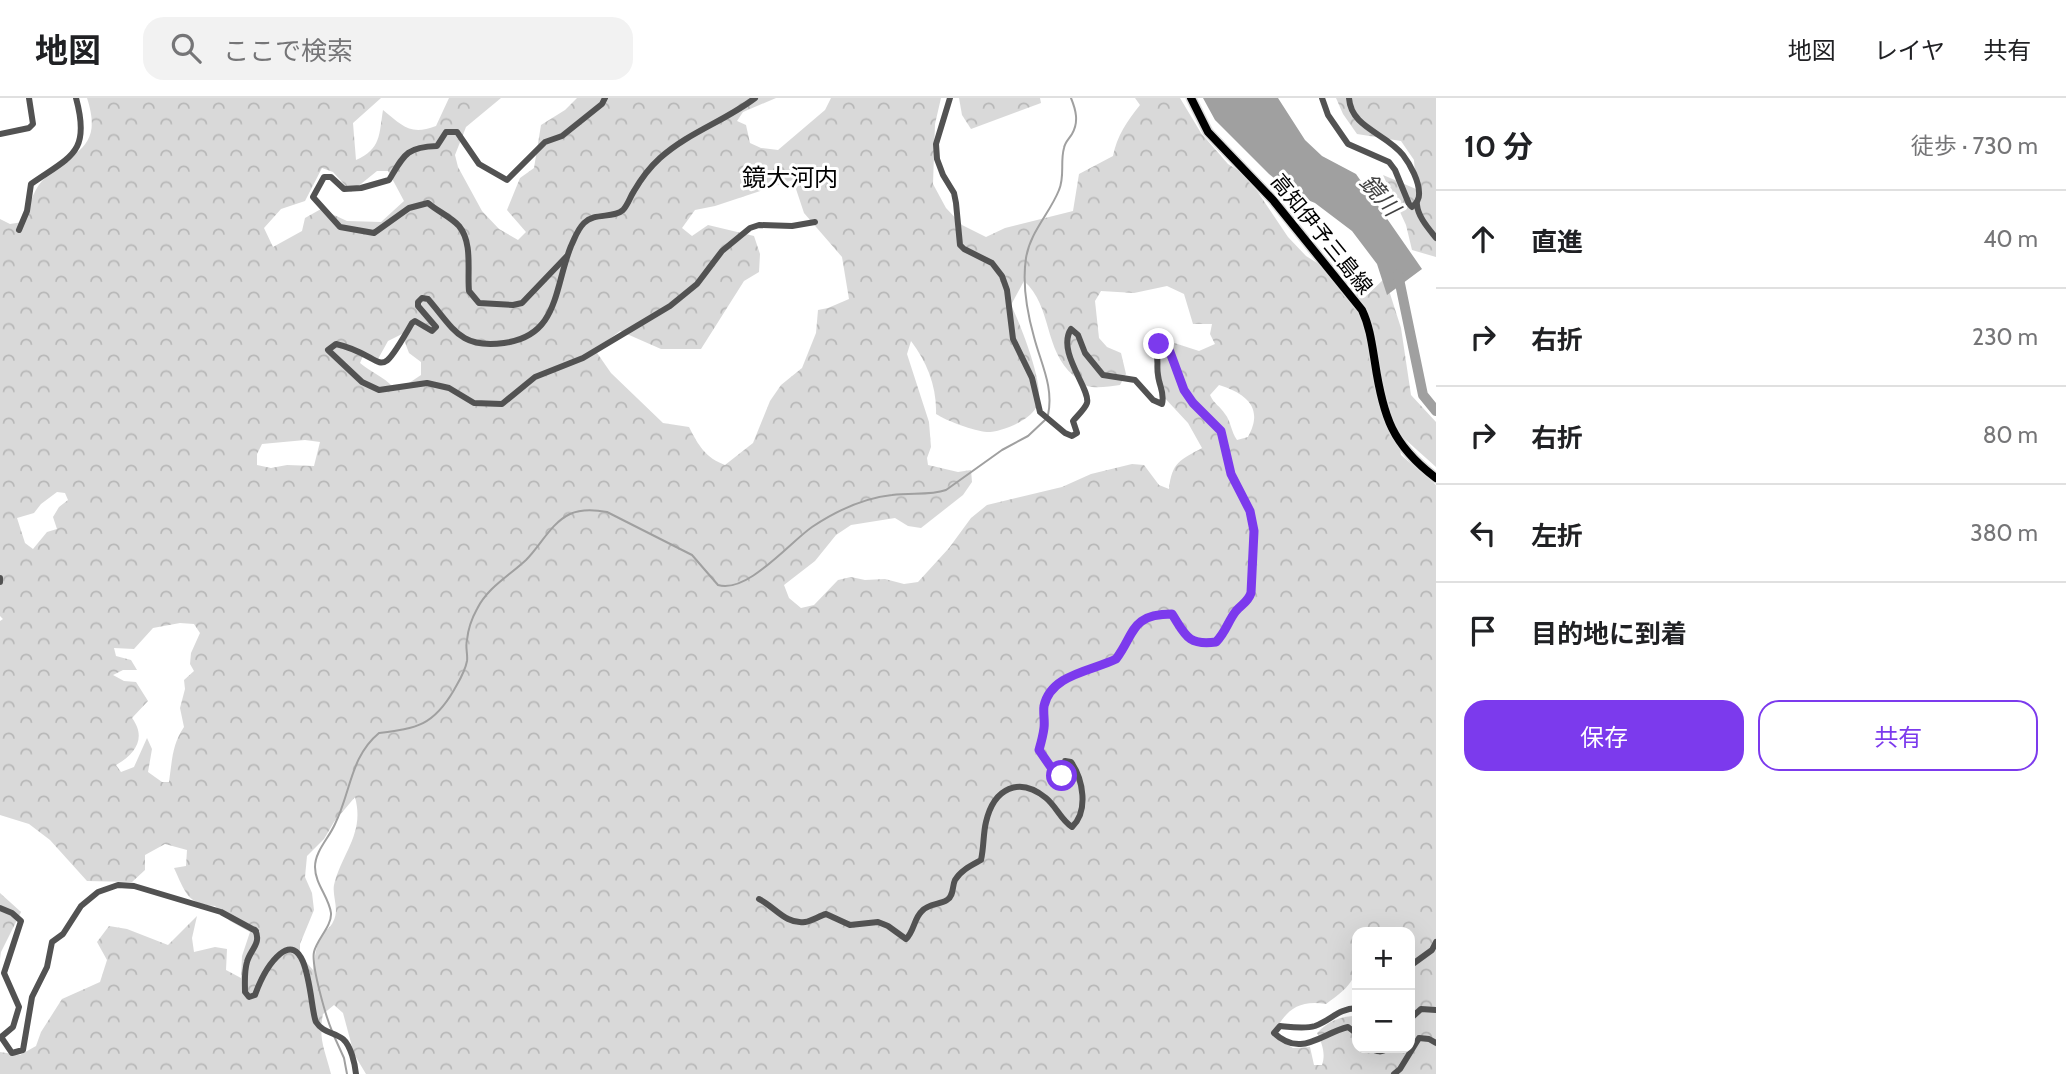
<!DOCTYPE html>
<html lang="ja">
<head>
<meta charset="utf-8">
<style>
  body { margin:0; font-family:Cabin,"Noto Sans JP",sans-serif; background:#f2f2f2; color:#202124 }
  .controls { position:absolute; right:21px; bottom:21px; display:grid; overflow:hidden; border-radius:14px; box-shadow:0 7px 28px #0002 }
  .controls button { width:63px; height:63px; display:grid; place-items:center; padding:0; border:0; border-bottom:2px solid #e0e0e0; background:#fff; color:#202124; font:35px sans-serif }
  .stop { position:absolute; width:21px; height:21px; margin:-16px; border:5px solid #7c3aed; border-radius:50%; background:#fff }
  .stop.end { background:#7c3aed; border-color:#fff; box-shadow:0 2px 7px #0008 }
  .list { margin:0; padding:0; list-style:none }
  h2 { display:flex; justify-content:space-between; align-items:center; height:91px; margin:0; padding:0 28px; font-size:30px }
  h2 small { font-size:23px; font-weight:400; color:#757577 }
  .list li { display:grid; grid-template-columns:46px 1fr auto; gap:21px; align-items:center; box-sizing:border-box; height:98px; padding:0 28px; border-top:2px solid #e0e0e0 }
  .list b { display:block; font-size:26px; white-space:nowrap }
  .list em { font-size:23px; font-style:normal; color:#757577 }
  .actions { display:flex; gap:14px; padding:21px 28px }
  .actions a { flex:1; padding:16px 0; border:2px solid #7c3aed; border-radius:21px; text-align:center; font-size:24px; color:#7c3aed }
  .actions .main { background:#7c3aed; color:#fff }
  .icon { flex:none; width:38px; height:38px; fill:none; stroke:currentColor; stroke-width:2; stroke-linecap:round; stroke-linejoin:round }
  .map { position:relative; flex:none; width:1436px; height:976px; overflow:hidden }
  header { display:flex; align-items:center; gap:42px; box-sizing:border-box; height:98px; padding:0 35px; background:#fff; border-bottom:2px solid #e0e0e0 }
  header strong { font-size:33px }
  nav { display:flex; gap:38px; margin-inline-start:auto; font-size:24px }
  .search { width:490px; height:63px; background:#f2f2f2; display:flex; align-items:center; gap:18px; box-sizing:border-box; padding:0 24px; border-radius:21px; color:#757577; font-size:26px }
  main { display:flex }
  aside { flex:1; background:#fff }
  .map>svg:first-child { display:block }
</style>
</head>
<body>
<header>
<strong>地図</strong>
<div class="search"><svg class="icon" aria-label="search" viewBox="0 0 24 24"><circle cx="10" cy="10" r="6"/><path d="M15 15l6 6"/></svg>ここで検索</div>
<nav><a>地図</a><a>レイヤ</a><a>共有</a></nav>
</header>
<main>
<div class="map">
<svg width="1436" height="976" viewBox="0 0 1436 976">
  <defs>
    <pattern id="forest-crowns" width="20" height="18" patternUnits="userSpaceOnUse" patternTransform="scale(1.75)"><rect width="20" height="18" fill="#d9d9d9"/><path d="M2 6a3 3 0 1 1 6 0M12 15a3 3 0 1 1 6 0" fill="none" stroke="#b8b8b8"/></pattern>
  </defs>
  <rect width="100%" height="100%" fill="#fff"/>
  <g fill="url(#forest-crowns)" fill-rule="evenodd">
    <path d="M87,0h294l-28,25 3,37c25,-11 23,-25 27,-50 20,16 27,26 53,16l13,-28h52l-35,29 -11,28 3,12 24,44 17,18 19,11 8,-8 -19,-22 13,-32 14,-10 7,-43 24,-15 12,-12h199l-33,14 -6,9 9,4 4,18 11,5 17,2 47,-40 6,-12h110l-6,26 -2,60 13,24 16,17 24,12 19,-9 68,-17 6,-37 34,-18c4,-20 14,-35 27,-51l-5,-7h45l21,35 27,31 19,12 41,61 18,19 16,10 18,19 25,12 20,-19 16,50 10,67 25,27v45l-39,-35 4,23 35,30v589h-1070l-12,-20 -11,-41 -9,-8 -11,9c-5,25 2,36 8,60h-331v-22l20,3 16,-9 5,-14 21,-33 38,-17 7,-22 -10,-18 12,-16 18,3 41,16 29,-29 -5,22 2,14 21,-5 12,2 -1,21 15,8 1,-22 8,-24 -20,-11 -15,-15c-29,-2 -30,-15 -41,-38l12,-2 1,-16 -22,-6 -20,11v15l-13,12 -45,-1 -37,-41 -21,-16 -29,-9v-194l3,-2 -3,-3v-397l10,5 13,-2c5,-13 10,-31 19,-41 31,-31 62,-31 45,-83zM322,70l11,4 18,20 26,-21h11l16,30 -23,21 -34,-1 -26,-12 -16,9 -3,13 -29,16 -9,-19 17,-19 24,-8zM793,82l11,33 38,44 7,42 -21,9 -10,2 -2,23 -14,35 -21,17 -11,16 -17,42 -28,22c-19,-7 -27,-20 -36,-38l-26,-4 -52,-50 -16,-23 25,-19 41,18h40l43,-68 15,-9 1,-18 -6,-18 -46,-11 -16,11 -10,-8 13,-18 20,-4zM1024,183c29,26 19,69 50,95 4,3 9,8 13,10 10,3 23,0 33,-1l6,-11 -5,-21 -14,-6 -8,-9 -4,-37 6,-10 33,2 33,-7 17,8 9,30h19l-2,10 5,10 -16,7 -40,-13 1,26 -4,16 5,14 27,29 14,25c-22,12 -30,14 -33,41l-10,-4 -15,-20 -12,-1 -41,10 -29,13 -75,18 -16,13 -22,30 -31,34 -14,2 -19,-5 -20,1 -14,-3 -13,3 -24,25 -13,3 -12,-10 -5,-13 31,-24 21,-26 15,-10 44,-7 13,8 13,2 42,-33 9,-13 -1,-12 -13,2 -30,-7 -1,-7 4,-11 -2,-25 -22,-68 4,-13c16,21 26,46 25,73 11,7 38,17 51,18 16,0 46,-13 51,-28 7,-18 -18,-81 -27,-99zM410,232l-6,10 5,13 12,9v13l-12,8 -16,4c-9,-10 -22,-15 -33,-24l3,-7 15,3 10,-18zM1219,287c28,9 45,23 29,52l-11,3c-6,-8 -6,-19 -12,-26 -5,-8 -11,-10 -15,-19zM305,342l15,2 -6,24 -27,-1 -16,3 -14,-3v-11l5,-10zM57,394l8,1 3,7 -9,7 -6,10 4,12 -10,3 -14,17 -8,-6 -8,-25 17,-5 7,-9zM180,525l14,1 6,9 -9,20 -1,11 4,7 -10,9 1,9 -5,19 4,19c-12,17 -12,35 -15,55h-7l-14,-10 4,-23 -5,-11 -13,29 -13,5 -5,-7c19,-11 31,-27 16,-47l16,-17 -12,-19 -12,-1 -11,-6 10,-5h14l-6,-10 -15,-4 -2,-8 20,1 19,-21zM355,699c10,37 -13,55 -21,88 -2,12 6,24 -1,37 -2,5 -8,8 -10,12 -8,11 -8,24 -10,36l-13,-15v-11l14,-34 -2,-17 -7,-16 2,-21 17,-17 10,-17zM1357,834h53v116h-53v-32c-17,0 -28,5 -40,17 5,10 9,21 5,32h-8l-4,-18 -17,1 -20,-12c11,-25 25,-37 53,-32 35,-25 31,-30 31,-72z"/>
    <polygon points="959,0 1040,0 1041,5 971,31 962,17"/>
    <polygon points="1336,0 1436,0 1436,159 1412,152 1406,127 1383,77 1416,91 1414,62 1401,43 1357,36 1343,16"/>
    <polygon points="0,795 21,814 1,854 0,861"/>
  </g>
  <polygon fill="#a0a0a0" points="1203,0 1278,0 1305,42 1322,58 1356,76 1422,171 1387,197 1377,166 1352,133 1315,105 1293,96 1269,76 1215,22"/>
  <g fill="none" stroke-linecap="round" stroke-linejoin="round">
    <g stroke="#a0a0a0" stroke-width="2">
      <path d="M1048,317c6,-28 -7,-51 -14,-78 -7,-25 -12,-53 -8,-79 4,-26 24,-45 33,-68 6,-14 1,-28 5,-42 1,-6 5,-9 8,-14 7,-12 4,-24 -1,-36"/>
      <path d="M332,933c-6,-14 -21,-66 -18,-79 3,-13 18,-26 17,-39 -2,-16 -16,-29 -16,-46 0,-16 14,-29 20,-43 16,-32 15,-67 44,-91 38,-5 54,-7 75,-43 5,-9 11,-18 13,-29 1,-7 -2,-14 0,-21 1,-10 5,-22 10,-31 11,-22 32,-33 49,-49 15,-15 25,-37 44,-46 11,-5 26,-4 37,-2l85,43 26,30c29,9 71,-42 94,-58 24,-16 52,-29 80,-32 19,-3 37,1 54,-5l56,-40 26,-14 17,-16"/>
      <polyline points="334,938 344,960 347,976"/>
    </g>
    <polyline stroke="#a0a0a0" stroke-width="10" points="1398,176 1423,297 1436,313"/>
    <defs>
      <path id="major" d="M1191,0l17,34 65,68 89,110c8,17 10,35 13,53 8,53 17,82 61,115"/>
    </defs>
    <use href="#major" stroke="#dbdbdb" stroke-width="11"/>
    <g stroke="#525252" stroke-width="6">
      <path d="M755,0c-30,23 -66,34 -95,60 -10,9 -19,21 -26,33 -4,6 -6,14 -11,19 -10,9 -28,2 -39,13 -7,7 -9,15 -13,23 -17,42 -12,90 -67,97 -44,6 -50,-14 -76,-44l-6,-1 -4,4v4l18,21 -4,4 -17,-10 -3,2c-37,65 -23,33 -76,21l-8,6 34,32 17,8 48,-7 22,5 25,15 28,1 33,-27 48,-19 87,-52 27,-22 25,-33 28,-23 9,-3 33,1 23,-4"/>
      <polyline points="1322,0 1328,17 1348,46 1389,64 1395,72 1409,106 1412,109 1416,105"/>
      <path d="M1349,0c2,30 37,35 54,57 7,9 17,27 16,40 0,6 -3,4 -2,10 1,12 12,24 19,33"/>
      <polyline points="0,36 29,30 33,26 29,0"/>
      <path d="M19,132l8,-19 4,-27c40,-28 60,-31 45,-86"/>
      <path d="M566,159l-44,46 -9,2 -34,-2 -10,-12c-2,-20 4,-48 -10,-65 -8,-9 -22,-15 -31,-23l-19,5 -35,25 -34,-6 -27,-30 11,-20h7l13,12 17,-1 28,-8c15,-25 17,-33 48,-34l9,-14h11l22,32 28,16 38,-38 17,-6 40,-32 3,-6"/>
      <polyline points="0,480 0,484"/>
      <path d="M759,801c15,7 27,26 46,23 7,-1 14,-6 21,-8l24,11 28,-3 10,4 18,13c8,-7 8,-21 16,-28 7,-8 17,-6 25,-11 7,-4 5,-14 8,-20 6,-10 17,-15 26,-20 3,-13 2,-26 5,-38 8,-34 33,-46 60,-24 10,8 15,22 26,29 17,-16 11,-48 -1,-65l-6,-1 -3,15h-5l-18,-26c1,-7 4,-14 5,-22 1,-7 -1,-15 0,-22 7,-32 48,-35 72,-47 19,-26 13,-45 56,-45 13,20 16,32 44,27 10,-9 12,-20 20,-30 6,-7 12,-9 15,-18l3,-62 -4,-20 -19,-37 -10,-43 -28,-28 -9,-13 -14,-38 -6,-8h-5l-5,3c6,13 2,17 4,28 1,11 7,18 4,29l-9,-4 -18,-20 -32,-5 -18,-22 -7,-18 -7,-6c-15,23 20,60 16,74 -2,6 -10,13 -14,18l4,12 -5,3 -7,-3 -25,-21 -8,-34 -19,-39 -6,-49 -5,-14 -10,-13 -28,-14 -4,-4 -4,-42 -2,-10 -11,-18 -6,-16 -1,-15 14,-46"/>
      <polyline points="0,810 12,815 21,823 4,875 19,909 13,929 0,940"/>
      <polyline points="1410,868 1432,852 1436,844"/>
      <path d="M1357,910c-20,1 -25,12 -42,18 -10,3 -24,1 -35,0l-6,7c27,25 46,1 74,-6l9,7"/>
      <polyline points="1410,921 1421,911 1436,912"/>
      <path d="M1,939l11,16 11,-3 9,-53 15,-30 5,-25 11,-8 18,-28 17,-14 20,-7 16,1 87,26 35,19 -1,-1c7,13 -5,20 -8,32 -3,10 -2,20 -2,30l4,5 6,-2c5,-14 13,-31 25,-41 30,-24 30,56 36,68 7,11 18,10 27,17 8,7 12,25 13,35"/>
      <path d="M1370,950c7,4 12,5 18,0"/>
      <polyline points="1394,976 1400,971 1419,940 1429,941 1436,945"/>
    </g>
    <use href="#major" stroke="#000" stroke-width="8"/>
  </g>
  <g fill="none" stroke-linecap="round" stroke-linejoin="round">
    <path stroke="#7c3aed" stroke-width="9" d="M1062,678h-5l-18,-26c2,-7 4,-14 5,-22 1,-7 -1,-15 0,-22 7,-32 48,-35 72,-47 19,-25 14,-45 56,-45 13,20 15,32 44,28 10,-10 12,-21 20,-31 6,-7 12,-9 15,-18l3,-62 -4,-20 -19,-37 -10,-43 -28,-28 -9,-13 -14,-38 -6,-8h-5"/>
  </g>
  <g text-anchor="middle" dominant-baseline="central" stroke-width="6" stroke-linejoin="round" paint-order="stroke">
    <g font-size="21" fill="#000" stroke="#fff">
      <text transform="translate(1322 136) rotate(51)">高知伊予三島線</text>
    </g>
    <g font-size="23" font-style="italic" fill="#414141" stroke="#fff">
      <text transform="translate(1380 97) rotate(49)">鏡川</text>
    </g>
    <g font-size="24" fill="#000" stroke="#fff">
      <text x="790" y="79">鏡大河内</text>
    </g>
  </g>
</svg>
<div class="controls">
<button>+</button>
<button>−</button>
</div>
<div class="stop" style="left:1062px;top:678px"></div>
<div class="stop end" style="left:1159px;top:246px"></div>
</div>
<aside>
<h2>10 分<small>徒歩 · 730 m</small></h2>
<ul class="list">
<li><svg class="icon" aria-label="ahead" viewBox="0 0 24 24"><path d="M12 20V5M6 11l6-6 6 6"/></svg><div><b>直進</b></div><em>40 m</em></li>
<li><svg class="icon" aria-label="right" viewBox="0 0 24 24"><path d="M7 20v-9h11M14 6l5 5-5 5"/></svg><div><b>右折</b></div><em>230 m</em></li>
<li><svg class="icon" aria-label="right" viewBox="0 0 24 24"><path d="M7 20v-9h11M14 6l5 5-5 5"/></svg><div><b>右折</b></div><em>80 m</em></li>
<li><svg class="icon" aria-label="left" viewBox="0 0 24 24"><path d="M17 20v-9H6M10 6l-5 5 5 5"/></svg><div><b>左折</b></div><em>380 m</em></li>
<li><svg class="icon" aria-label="arrive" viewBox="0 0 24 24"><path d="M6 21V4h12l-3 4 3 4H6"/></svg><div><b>目的地に到着</b></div></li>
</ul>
<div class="actions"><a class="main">保存</a><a>共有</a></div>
</aside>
</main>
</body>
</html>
